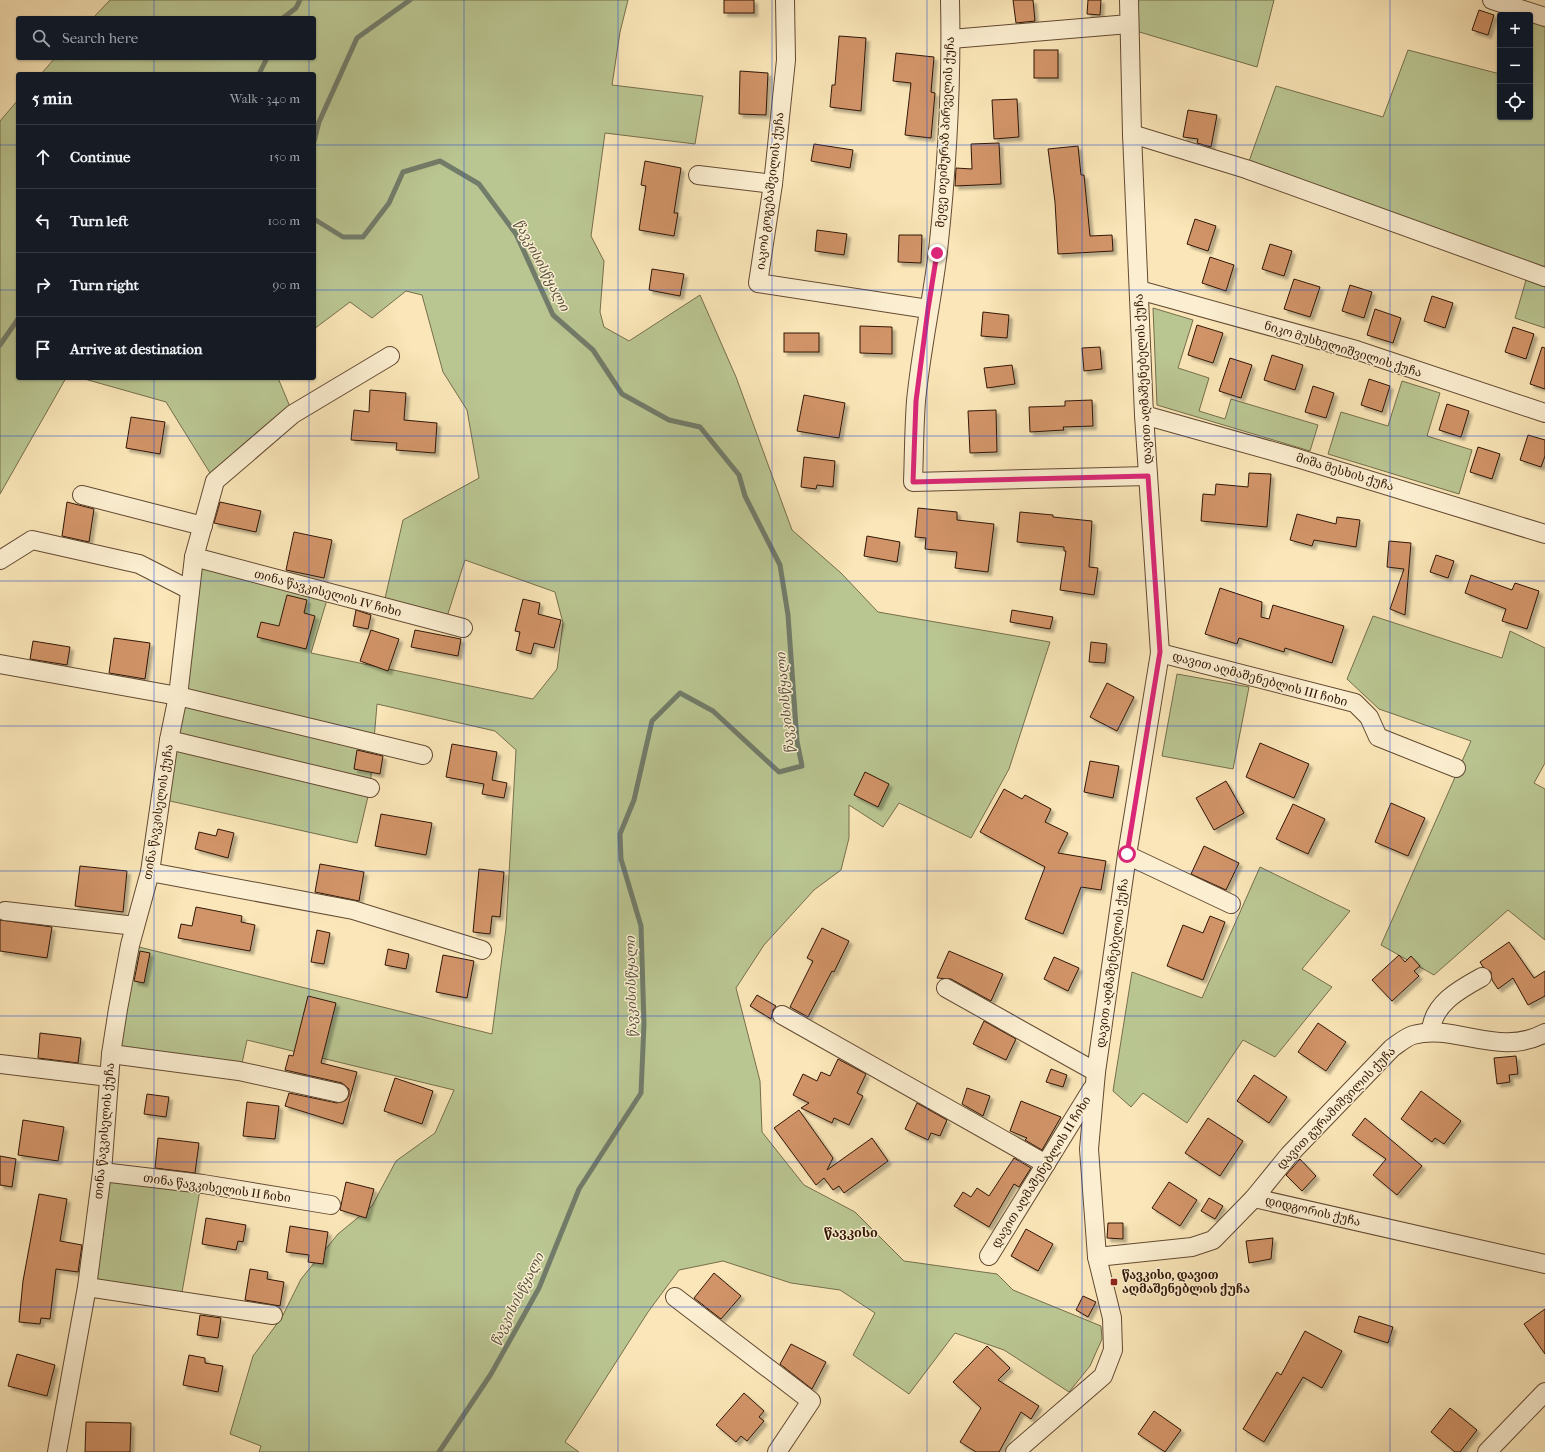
<!DOCTYPE html>
<html lang="en">
<head>
<meta charset="utf-8">
<style>
  body { margin:0; font-family:"IM FELL French Canon","Noto Serif Georgian",serif; background:#242831; color:#f1f3f6 }
  .controls { position:absolute; right:12px; top:12px; display:grid; overflow:hidden; border-radius:4px; box-shadow:0 1px 3px #0004 }
  .controls button { width:36px; height:36px; display:grid; place-items:center; padding:0; border:0; border-bottom:1px solid #363941; background:#171b24; color:#f1f3f6; font:20px sans-serif }
  .stop { position:absolute; width:12px; height:12px; margin:-9px; border:3px solid #db2777; border-radius:50%; background:#fff }
  .stop.end { background:#db2777; border-color:#fff; box-shadow:0 1px 4px #0008 }
  .list { margin:0; padding:0; list-style:none }
  h2 { display:flex; justify-content:space-between; align-items:center; height:52px; margin:0; padding:0 16px; font-size:17px }
  h2 small { font-size:13px; font-weight:400; color:#9ea1a6 }
  .list li { display:grid; grid-template-columns:26px 1fr auto; gap:12px; align-items:center; box-sizing:border-box; height:64px; padding:0 16px; border-top:1px solid #363941 }
  .list b { display:block; font-size:15px; white-space:nowrap }
  .list em { font-size:13px; font-style:normal; color:#9ea1a6 }
  .icon { flex:none; width:22px; height:22px; fill:none; stroke:currentColor; stroke-width:2; stroke-linecap:round; stroke-linejoin:round }
  .map { position:relative; flex:none; width:1545px; height:1452px; overflow:hidden }
  .search { position:absolute; background:#171b24; box-shadow:0 1px 3px #0004; left:16px; top:16px; width:300px; height:44px; display:flex; align-items:center; gap:10px; box-sizing:border-box; padding:0 14px; border-radius:4px; color:#9ea1a6; font-size:15px }
  .panel { position:absolute; background:#171b24; box-shadow:0 1px 3px #0004; left:16px; top:72px; width:300px; height:308px; border-radius:4px }
  .map>svg:first-child { display:block }
</style>
</head>
<body>
<div class="map">
<svg width="1545" height="1452" viewBox="0 0 1545 1452">
  <defs>
    <filter id="shadow"><feDropShadow dx="3.5" dy="3.5" stdDeviation="1" flood-color="#0004"/></filter>
  </defs>
  <rect width="100%" height="100%" fill="#fae6b8"/>
  <filter id="stains"><feTurbulence type="fractalNoise" baseFrequency=".005" numOctaves="4"/><feColorMatrix values="0 0 0 0 .2 0 0 0 0 .09 0 0 0 0 .02 0 0 0 .5 -.17"/></filter>
  <radialGradient id="worn" r=".72"><stop offset=".6" stop-color="#630" stop-opacity="0"/><stop offset="1" stop-color="#630" stop-opacity=".3"/></radialGradient>
  <g fill="#bac692" stroke="#766e4c">
    <polygon points="110,0 628,0 620,32 612,85 703,96 695,144 605,133 591,236 604,261 600,312 604,327 629,341 700,295 736,377 792,530 841,573 878,612 1050,642 1009,769 971,838 899,803 883,827 849,805 849,838 841,870 814,890 764,945 736,988 760,1081 762,1132 804,1185 855,1212 904,1261 997,1274 1013,1290 1101,1326 1102,1339 1090,1366 1069,1392 1004,1350 955,1333 909,1394 853,1355 875,1313 840,1290 791,1283 723,1261 679,1270 648,1312 565,1442 579,1452 259,1452 261,1446 230,1434 253,1356 282,1317 301,1279 338,1234 372,1206 396,1161 435,1133 454,1090 247,1040 241,1068 117,1052 135,946 492,1034 506,928 516,750 495,731 377,704 370,788 357,843 161,799 194,557 329,593 311,653 533,699 557,669 563,623 555,592 465,560 445,623 383,607 403,520 479,478 467,410 443,372 422,295 406,291 372,318 350,302 314,329 314,74 41,74 55,58 314,58 314,18 93,18"/>
    <polygon points="1136,0 1274,0 1257,67 1136,31"/>
    <polygon points="1530,21 1545,26 1545,271 1248,164 1276,86 1383,117 1408,50 1500,74 1500,117 1530,117"/>
    <polygon points="18,100 18,378 66,378 0,494 0,121"/>
    <polygon points="1526,280 1545,287 1545,328 1515,318"/>
    <polygon points="1153,308 1193,320 1178,368 1209,378 1199,411 1225,419 1231,399 1318,425 1310,451 1157,405"/>
    <polygon points="81,378 278,378 293,414 215,481 166,402"/>
    <polygon points="1402,381 1440,393 1427,436 1472,450 1459,494 1328,454 1341,412 1388,426"/>
    <polygon points="1373,616 1502,658 1510,631 1545,648 1545,763 1534,783 1545,789 1545,940 1508,910 1434,975 1381,945 1471,741 1379,709 1347,679"/>
    <polygon points="1177,674 1249,687 1233,769 1162,756"/>
    <polygon points="1260,867 1350,911 1302,969 1332,987 1275,1057 1243,1040 1187,1123 1143,1093 1131,1107 1113,1091 1132,972 1202,998"/>
    <polygon points="107,1179 200,1190 181,1298 93,1285"/>
  </g>
  <g fill="none" stroke-linecap="round" stroke-linejoin="round">
    <g stroke="#727c6a" stroke-width="5">
      <polyline points="283,18 296,8 300,0"/>
      <polyline points="259,74 267,58"/>
      <polyline points="314,141 319,122 357,38 410,0"/>
      <polyline points="314,219 343,237 363,237 389,203 403,172 440,161 479,184 516,234 553,315 593,350 622,394 669,420 700,427 739,475 745,496 780,565 788,615 797,741 802,766 779,772 713,711 680,693 652,721 634,800 620,834 621,859 641,926 644,1024 641,1093 579,1189 539,1288 491,1374 439,1452"/>
      <polyline points="0,345 18,319"/>
    </g>
  </g>
  <g fill="#d19467" stroke="#311606" filter="url(#shadow)">
    <rect x="724" y="0" width="30" height="13"/>
    <polygon points="1013,0 1033,0 1035,21 1016,23"/>
    <polygon points="1088,0 1101,0 1100,15 1087,14"/>
    <polygon points="1479,10 1494,15 1488,35 1472,30"/>
    <polygon points="839,36 866,38 861,111 830,107 832,85 835,85"/>
    <rect x="1034" y="50" width="24" height="28"/>
    <polygon points="896,53 934,57 931,92 935,93 931,138 905,135 911,83 893,81"/>
    <polygon points="740,71 768,73 766,115 739,114"/>
    <polygon points="1017,99 1019,137 994,139 992,100"/>
    <polygon points="1188,110 1217,115 1211,147 1197,143 1198,139 1183,137"/>
    <polygon points="999,143 1001,184 955,186 956,168 972,169 971,144"/>
    <polygon points="814,144 853,150 850,168 811,161"/>
    <polygon points="1078,146 1081,175 1084,175 1090,236 1112,235 1113,251 1058,254 1055,202 1048,149"/>
    <polygon points="645,161 681,168 674,213 678,213 674,236 639,230 646,186 641,185"/>
    <polygon points="1195,219 1216,226 1208,251 1187,244"/>
    <polygon points="817,230 847,234 844,255 815,251"/>
    <polygon points="899,235 922,235 921,263 898,262"/>
    <polygon points="1270,244 1292,251 1284,276 1262,269"/>
    <polygon points="1210,257 1234,265 1226,291 1202,283"/>
    <polygon points="652,269 684,274 680,296 649,290"/>
    <polygon points="1294,279 1320,287 1310,317 1284,309"/>
    <polygon points="1350,285 1372,292 1364,318 1342,311"/>
    <polygon points="1432,296 1453,303 1445,328 1424,321"/>
    <polygon points="1375,309 1401,318 1393,343 1367,335"/>
    <polygon points="983,312 1009,315 1007,338 981,336"/>
    <polygon points="1197,325 1223,333 1213,363 1188,355"/>
    <polygon points="860,326 892,327 892,354 860,353"/>
    <polygon points="1513,327 1534,334 1526,359 1505,352"/>
    <rect x="784" y="333" width="35" height="19"/>
    <polygon points="1100,347 1102,369 1084,371 1082,348"/>
    <polygon points="1542,347 1545,348 1545,389 1530,384"/>
    <polygon points="1272,355 1303,365 1295,390 1264,380"/>
    <polygon points="1230,358 1252,365 1241,398 1219,391"/>
    <polygon points="1012,365 1015,384 987,388 984,368"/>
    <polygon points="1369,379 1390,386 1382,412 1361,405"/>
    <polygon points="1313,386 1334,393 1326,418 1305,412"/>
    <polygon points="370,390 406,393 404,420 437,423 435,453 396,450 397,443 351,440 354,410 369,412"/>
    <polygon points="804,395 845,403 839,438 797,431"/>
    <polygon points="1092,400 1093,426 1063,427 1064,430 1030,432 1029,407 1065,406 1065,401"/>
    <polygon points="1447,404 1469,411 1461,437 1439,430"/>
    <polygon points="996,410 997,452 970,453 968,411"/>
    <polygon points="131,417 165,422 160,454 126,448"/>
    <polygon points="1528,435 1545,440 1545,456 1541,467 1520,460"/>
    <polygon points="1478,447 1500,454 1492,479 1470,472"/>
    <polygon points="804,457 835,461 833,487 817,485 816,489 801,487"/>
    <polygon points="1249,473 1271,474 1267,527 1201,521 1203,494 1215,495 1216,484 1248,487"/>
    <polygon points="67,502 94,509 89,542 62,536"/>
    <polygon points="220,502 261,511 256,532 214,523"/>
    <polygon points="918,508 957,512 957,520 994,524 988,572 955,568 957,552 925,549 926,538 915,537"/>
    <polygon points="1020,512 1053,515 1053,517 1092,521 1089,567 1098,568 1094,595 1060,590 1066,551 1064,551 1064,547 1017,542"/>
    <polygon points="1297,514 1336,524 1337,517 1360,520 1356,547 1314,540 1312,546 1290,540"/>
    <polygon points="294,532 332,540 324,578 286,570"/>
    <polygon points="867,536 900,542 897,562 864,556"/>
    <polygon points="1389,541 1411,543 1405,615 1390,609 1404,569 1387,567"/>
    <polygon points="1436,555 1454,561 1448,578 1430,572"/>
    <polygon points="1471,575 1512,590 1515,583 1539,591 1527,629 1502,621 1506,609 1465,593"/>
    <polygon points="1220,588 1262,602 1261,617 1269,619 1273,605 1344,626 1332,663 1285,648 1284,652 1239,638 1237,644 1205,634"/>
    <polygon points="287,595 307,600 304,613 315,616 306,649 257,637 261,622 279,626"/>
    <polygon points="523,599 540,603 538,614 561,620 554,648 534,643 531,654 516,650 520,632 515,631"/>
    <polygon points="356,610 371,615 368,629 353,626"/>
    <polygon points="1012,610 1053,617 1050,629 1010,622"/>
    <polygon points="371,630 399,639 388,671 360,661"/>
    <polygon points="415,630 461,639 458,656 411,647"/>
    <polygon points="114,638 150,643 145,679 109,673"/>
    <polygon points="33,641 70,647 67,665 30,659"/>
    <polygon points="1091,642 1107,644 1105,663 1089,662"/>
    <polygon points="1107,683 1134,697 1117,731 1090,717"/>
    <polygon points="1260,743 1309,764 1294,798 1246,777"/>
    <polygon points="452,744 497,752 492,780 507,783 504,798 482,794 484,784 446,777"/>
    <polygon points="357,750 383,756 380,774 354,769"/>
    <polygon points="1090,761 1119,766 1113,798 1084,792"/>
    <polygon points="865,772 889,784 878,807 854,795"/>
    <polygon points="1226,781 1244,813 1214,830 1196,798"/>
    <polygon points="1004,789 1022,799 1025,795 1051,809 1045,822 1068,833 1058,853 1106,861 1101,890 1081,887 1063,934 1025,919 1045,867 980,832"/>
    <polygon points="1391,803 1425,818 1408,856 1375,842"/>
    <polygon points="1293,804 1325,819 1308,854 1276,839"/>
    <polygon points="381,814 432,823 426,855 375,846"/>
    <polygon points="218,829 234,833 228,858 195,849 199,832 216,836"/>
    <polygon points="1204,846 1239,863 1226,890 1191,874"/>
    <polygon points="320,864 364,872 359,901 315,892"/>
    <polygon points="80,866 127,871 123,912 75,906"/>
    <polygon points="479,869 504,872 500,917 492,916 490,934 473,932"/>
    <polygon points="196,907 242,916 241,922 255,925 250,951 178,938 181,924 192,926"/>
    <polygon points="1210,916 1225,922 1203,980 1167,966 1183,925 1203,933"/>
    <polygon points="0,920 52,927 47,958 0,951"/>
    <polygon points="822,928 849,941 834,972 832,971 808,1017 790,1007 813,961 807,958"/>
    <polygon points="317,930 330,933 324,964 311,962"/>
    <polygon points="1509,942 1534,978 1545,971 1545,996 1528,1005 1513,978 1498,989 1492,980 1491,972 1483,967 1480,962"/>
    <polygon points="388,949 409,954 406,969 385,965"/>
    <polygon points="140,951 150,953 144,983 134,981"/>
    <polygon points="949,951 1003,974 991,1001 951,979 937,978"/>
    <polygon points="443,955 474,961 467,998 436,992"/>
    <polygon points="1399,955 1405,962 1411,956 1420,966 1414,971 1419,976 1392,1001 1372,980"/>
    <polygon points="1054,957 1079,968 1068,991 1044,979"/>
    <polygon points="757,995 776,1006 773,1010 771,1019 750,1006"/>
    <polygon points="308,996 336,1003 321,1063 357,1072 343,1124 285,1106 289,1093 337,1103 346,1100 349,1095 349,1089 342,1083 285,1070 289,1055 293,1056"/>
    <polygon points="984,1021 1016,1039 1006,1060 973,1044"/>
    <polygon points="1318,1023 1346,1042 1326,1071 1298,1052"/>
    <polygon points="40,1033 81,1038 78,1063 38,1058"/>
    <polygon points="1516,1056 1518,1074 1509,1075 1510,1082 1497,1084 1494,1058"/>
    <polygon points="838,1059 866,1074 857,1093 863,1096 849,1125 834,1118 832,1123 801,1108 809,1103 793,1095 803,1074 817,1081 821,1072 830,1076"/>
    <polygon points="1051,1069 1067,1075 1063,1087 1046,1082"/>
    <polygon points="1254,1075 1287,1097 1269,1123 1237,1101"/>
    <polygon points="395,1078 433,1091 422,1124 384,1111"/>
    <polygon points="967,1088 990,1096 983,1116 962,1104"/>
    <polygon points="1421,1091 1461,1121 1444,1144 1435,1138 1432,1142 1401,1119"/>
    <polygon points="147,1094 169,1097 166,1117 144,1114"/>
    <polygon points="1021,1101 1061,1117 1042,1150 1025,1140 1027,1138 1010,1131"/>
    <polygon points="247,1102 279,1106 275,1139 243,1136"/>
    <polygon points="917,1103 947,1120 940,1136 931,1133 928,1140 905,1129"/>
    <polygon points="799,1110 833,1158 827,1170 872,1138 888,1161 844,1193 839,1186 833,1190 824,1178 816,1185 774,1128"/>
    <polygon points="1208,1118 1243,1141 1220,1176 1185,1153"/>
    <polygon points="1365,1118 1422,1166 1397,1195 1373,1175 1386,1159 1352,1135"/>
    <polygon points="23,1120 64,1127 58,1161 18,1155"/>
    <polygon points="158,1138 199,1143 195,1173 155,1168"/>
    <polygon points="0,1156 16,1159 12,1187 0,1185"/>
    <polygon points="1014,1158 1031,1168 1019,1187 1014,1184 989,1227 954,1206 963,1192 971,1197 977,1188 989,1196"/>
    <polygon points="1300,1159 1316,1176 1302,1191 1286,1175"/>
    <polygon points="346,1182 374,1189 366,1218 340,1210"/>
    <polygon points="1169,1182 1197,1200 1180,1226 1152,1208"/>
    <polygon points="39,1194 67,1199 60,1241 82,1245 78,1272 56,1269 50,1319 41,1318 40,1324 19,1322 23,1281"/>
    <polygon points="1209,1198 1223,1206 1215,1219 1201,1211"/>
    <polygon points="206,1218 246,1225 243,1242 238,1241 236,1250 202,1244"/>
    <polygon points="1108,1223 1123,1223 1123,1239 1107,1238"/>
    <polygon points="290,1226 328,1232 323,1264 308,1262 309,1255 286,1252"/>
    <polygon points="1026,1229 1053,1244 1038,1271 1011,1256"/>
    <polygon points="1273,1238 1271,1259 1249,1263 1246,1241"/>
    <polygon points="250,1269 268,1272 267,1279 284,1282 280,1306 245,1300"/>
    <polygon points="714,1273 741,1296 721,1319 694,1298"/>
    <polygon points="1083,1296 1096,1302 1088,1317 1076,1310"/>
    <polygon points="1545,1309 1545,1354 1524,1324"/>
    <polygon points="200,1315 221,1318 218,1338 197,1335"/>
    <polygon points="1359,1316 1393,1327 1388,1343 1354,1332"/>
    <polygon points="1305,1331 1342,1351 1322,1388 1303,1377 1264,1442 1243,1429 1277,1372 1281,1375"/>
    <polygon points="791,1344 826,1362 812,1389 780,1364"/>
    <polygon points="987,1346 1010,1368 998,1380 1039,1406 1031,1419 1021,1412 999,1452 976,1452 960,1442 981,1408 953,1382"/>
    <polygon points="17,1354 55,1365 47,1396 8,1386"/>
    <polygon points="189,1355 205,1358 205,1363 223,1366 218,1392 183,1385"/>
    <polygon points="744,1393 764,1411 759,1417 764,1421 747,1441 741,1436 736,1442 716,1425"/>
    <polygon points="1450,1408 1477,1430 1460,1452 1455,1452 1431,1432"/>
    <polygon points="1154,1411 1181,1430 1165,1452 1138,1434"/>
    <polygon points="86,1422 131,1423 130,1452 85,1452"/>
  </g>
  <g fill="none" stroke-linecap="round" stroke-linejoin="round">
    <defs>
      <g id="minor">
        <polyline points="785,0 786,60 773,184 758,283 928,309"/>
        <path d="M950,0c2,83 -3,168 -12,251 -6,50 -17,99 -22,150 -2,27 -2,54 -3,81l235,-6"/>
        <polyline points="1492,0 1545,17"/>
        <polyline points="951,39 1129,24"/>
        <polyline points="1132,134 1246,169 1545,277"/>
        <polyline points="698,175 773,184"/>
        <polyline points="1139,290 1356,350 1545,413"/>
        <polyline points="1144,415 1297,458 1545,534"/>
        <polyline points="82,495 203,526"/>
        <polyline points="194,557 463,628"/>
        <polyline points="0,560 32,540 139,564 190,590"/>
        <polyline points="1160,653 1355,703 1369,717 1378,737 1456,768"/>
        <polyline points="0,664 178,696 423,755"/>
        <polyline points="169,740 370,788"/>
        <polyline points="1127,855 1231,904"/>
        <polyline points="150,872 353,910 482,950"/>
        <polyline points="5,911 135,926"/>
        <polyline points="946,988 1096,1072"/>
        <polyline points="782,1015 1046,1164"/>
        <path d="M1431,1032c1,-28 29,-43 51,-55"/>
        <polyline points="111,1054 239,1071 339,1093"/>
        <polyline points="0,1064 109,1077"/>
        <polyline points="102,1172 203,1184 331,1205"/>
        <path d="M1254,1198l35,-43 103,-107c6,-4 14,-11 21,-13 42,-12 86,23 132,-2"/>
        <polyline points="989,1256 1092,1089"/>
        <polyline points="1097,1257 1192,1247 1213,1240 1254,1198 1545,1264"/>
        <polyline points="87,1287 273,1315"/>
        <polyline points="675,1297 811,1401 777,1452"/>
        <polyline points="57,1452 87,1287 102,1172 111,1054 118,1009 130,945 150,872 169,740 178,696 194,557 215,481 293,414 390,356"/>
        <polyline points="1015,1452 1103,1376 1113,1350 1112,1318 1097,1257 1089,1149 1096,1072 1127,855 1160,653 1144,415 1132,134 1129,0"/>
        <polyline points="1487,1452 1545,1392"/>
      </g>
    </defs>
    <use href="#minor" stroke="#634a32" stroke-width="20"/>
    <use href="#minor" stroke="#fcefd1" stroke-width="18"/>
  </g>
  <g fill="none" stroke-linecap="round" stroke-linejoin="round">
    <polyline stroke="#db2777" stroke-width="5" points="937,253 928,309 916,401 913,482 1148,476 1160,652 1127,854"/>
  </g>
  <path fill="none" stroke="#1d4ed8" stroke-width="1" stroke-opacity="0.55" d="M154,0v18M309,0v18M464,0v1452M618,0v1452M772,0v1452M927,0v1452M1082,0v1452M1236,0v1452M1390,0v1452M154,58v16M309,58v16M0,145h18M314,145h1231M0,290h18M314,290h1231M154,378v1074M309,378v1074M0,436h1545M0,581h1545M0,726h1545M0,871h1545M0,1016h1545M0,1162h1545M0,1307h1545"/>
  <rect fill="#8f2418" stroke="#fcefd1" stroke-width="1.5" x="1110" y="1278" width="8" height="8" rx="2"/>
  <g text-anchor="middle" dominant-baseline="central" stroke-width="3" stroke-linejoin="round" paint-order="stroke">
    <g font-size="12" fill="#311606" stroke="#fcefd1">
      <text transform="translate(945 132) rotate(-87)">მეფე თეიმურაზ პირველის ქუჩა</text>
      <text transform="translate(770 191) rotate(-83)">იაკობ გოგებაშვილის ქუჩა</text>
      <text transform="translate(1343 349) rotate(17)">ნიკო მუსხელიშვილის ქუჩა</text>
      <text transform="translate(1143 379) rotate(-93)">დავით აღმაშენებელის ქუჩა</text>
      <text transform="translate(1345 472) rotate(17)">მიშა მესხის ქუჩა</text>
      <text transform="translate(328 593) rotate(15)">თინა წავკისელის IV ჩიხი</text>
      <text transform="translate(1260 679) rotate(15)">დავით აღმაშენებლის III ჩიხი</text>
      <text transform="translate(158 812) rotate(-81)">თინა წავკისელის ქუჩა</text>
      <text transform="translate(1112 963) rotate(-82)">დავით აღმაშენებელის ქუჩა</text>
      <text transform="translate(1336 1108) rotate(-46)">დავით გურამიშვილის ქუჩა</text>
      <text transform="translate(104 1131) rotate(-85)">თინა წავკისელის ქუჩა</text>
      <text transform="translate(1041 1172) rotate(-58)">დავით აღმაშენებლის II ჩიხი</text>
      <text transform="translate(217 1188) rotate(8)">თინა წავკისელის II ჩიხი</text>
      <text transform="translate(1313 1211) rotate(13)">დიდგორის ქუჩა</text>
    </g>
    <g font-size="12" font-weight="bold" fill="#311606" stroke="#fcefd1" text-anchor="start">
      <text x="1122" y="1275">წავკისი, დავით<tspan x="1122" dy="14">აღმაშენებლის ქუჩა</tspan></text>
    </g>
    <g font-size="13" font-style="italic" fill="#575240" stroke="#fcefd1">
      <text transform="translate(542 265) rotate(62)">წავკისისწყალი</text>
      <text transform="translate(785 703) rotate(-95)">წავკისისწყალი</text>
      <text transform="translate(631 987) rotate(-91)">წავკისისწყალი</text>
      <text transform="translate(517 1299) rotate(-63)">წავკისისწყალი</text>
    </g>
    <g font-size="13" font-weight="bold" fill="#311606" stroke="#fcefd1">
      <text x="851" y="1232">წავკისი</text>
    </g>
  </g>
  <rect width="100%" height="100%" filter="url(#stains)"/>
  <rect width="100%" height="100%" fill="url(#worn)"/>
</svg>
<div class="controls">
<button>+</button>
<button>−</button>
<button><svg class="icon" aria-label="locate" viewBox="0 0 24 24"><circle cx="12" cy="12" r="6"/><path d="M12 2v4M12 18v4M2 12h4M18 12h4"/></svg></button>
</div>
<div class="stop" style="left:1127px;top:854px"></div>
<div class="stop end" style="left:937px;top:253px"></div>
<div class="search"><svg class="icon" aria-label="search" viewBox="0 0 24 24"><circle cx="10" cy="10" r="6"/><path d="M15 15l6 6"/></svg>Search here</div>
<section class="panel">
<h2>5 min<small>Walk · 340 m</small></h2>
<ul class="list">
<li><svg class="icon" aria-label="ahead" viewBox="0 0 24 24"><path d="M12 20V5M6 11l6-6 6 6"/></svg><div><b>Continue</b></div><em>150 m</em></li>
<li><svg class="icon" aria-label="left" viewBox="0 0 24 24"><path d="M17 20v-9H6M10 6l-5 5 5 5"/></svg><div><b>Turn left</b></div><em>100 m</em></li>
<li><svg class="icon" aria-label="right" viewBox="0 0 24 24"><path d="M7 20v-9h11M14 6l5 5-5 5"/></svg><div><b>Turn right</b></div><em>90 m</em></li>
<li><svg class="icon" aria-label="arrive" viewBox="0 0 24 24"><path d="M6 21V4h12l-3 4 3 4H6"/></svg><div><b>Arrive at destination</b></div></li>
</ul>
</section>
</div>
</body>
</html>
